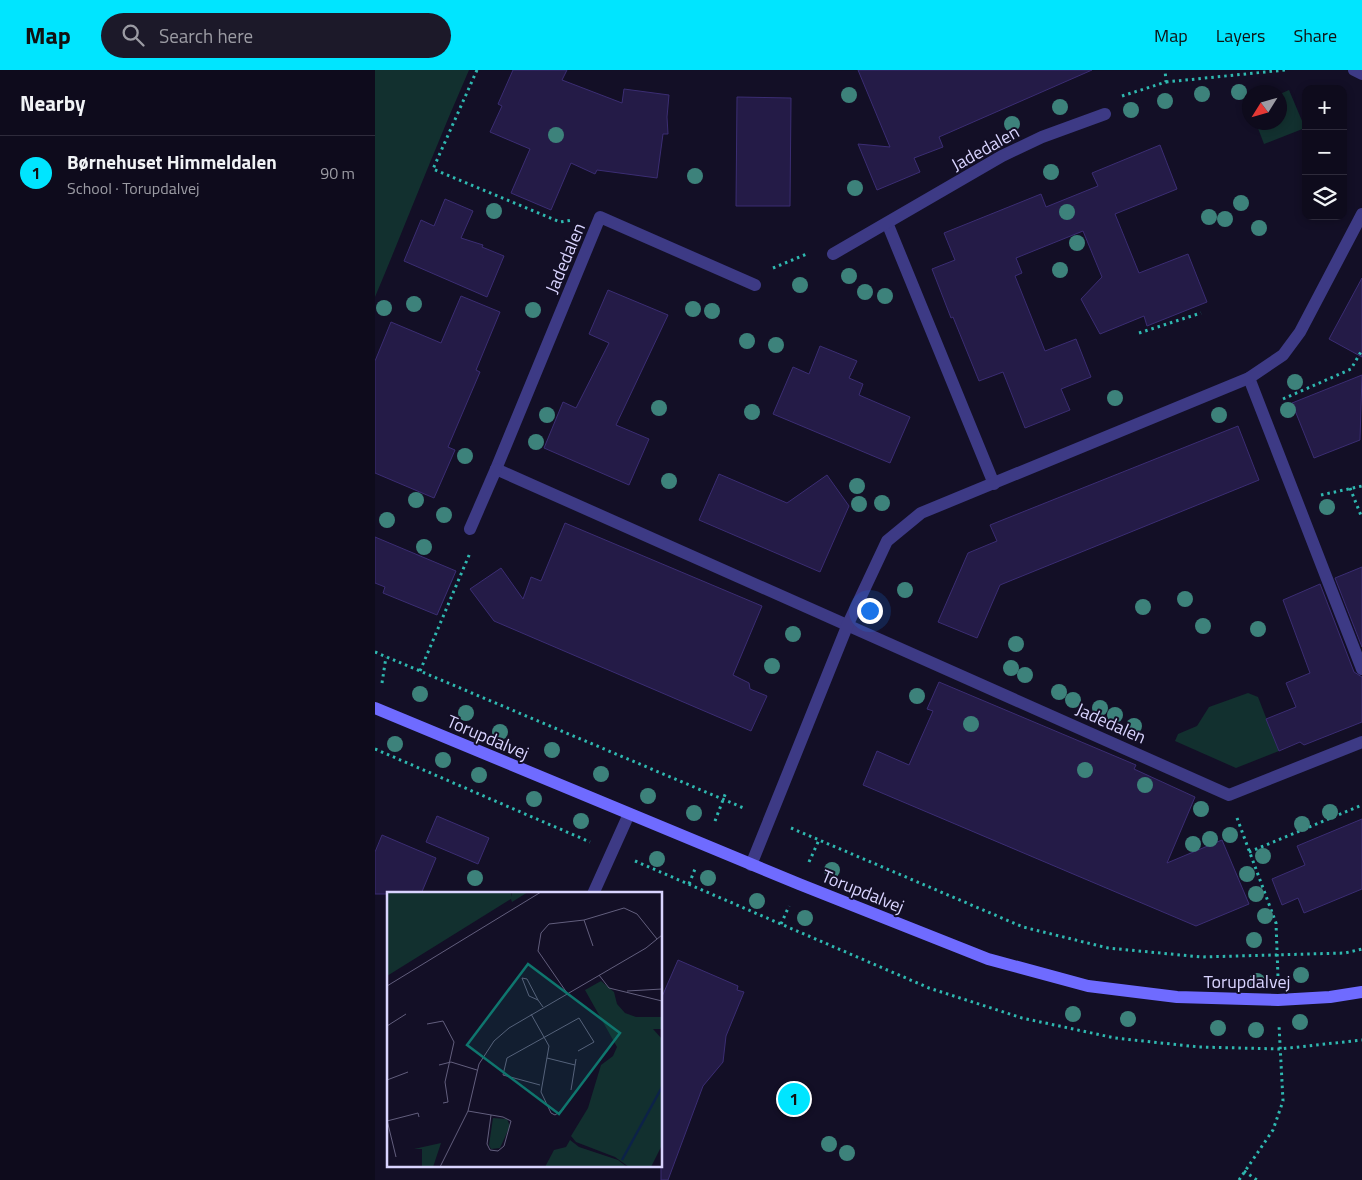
<!DOCTYPE html>
<html lang="en">
<head>
<meta charset="utf-8">
<style>
  body { margin:0; font-family:"Titillium Web",sans-serif; background:#1c1929; color:#f1f3f6 }
  .controls { position:absolute; right:15px; top:15px; display:grid; overflow:hidden; border-radius:10px; box-shadow:0 2px 8px #0003 }
  .controls button { width:45px; height:45px; display:grid; place-items:center; padding:0; border:0; border-bottom:1px solid #2e2b3b; background:#0e0b1c; color:#f1f3f6; font:25px sans-serif }
  .compass { position:absolute; left:867px; top:15px; width:45px; height:45px; border-radius:50%; background:#0e0b1c; box-shadow:0 2px 8px #0003; rotate:233deg }
  .you { position:absolute; left:494px; top:540px; width:18px; height:18px; margin:-12px; border:4px solid #fff; border-radius:50%; background:#1a73e8; box-shadow:0 0 0 8px #1a73e833 }
  .badge { display:grid; place-items:center; width:32px; height:32px; border-radius:50%; background:#00e5ff; color:#111; font-size:16px; font-weight:700 }
  .pin { position:absolute; translate:-50% -50%; border:2px solid #fff; box-shadow:0 1px 5px #0006 }
  .list { margin:0; padding:0; list-style:none }
  h2 { display:flex; justify-content:space-between; align-items:center; height:65px; margin:0; padding:0 20px; font-size:21px }
  h2 small { font-size:16px; font-weight:400; color:#9b9ba3 }
  .list li { display:grid; grid-template-columns:32px 1fr auto; gap:15px; align-items:center; box-sizing:border-box; height:75px; padding:0 20px; border-top:1px solid #2e2b3b }
  .list b { display:block; font-size:19px; white-space:nowrap }
  .list p { margin:0; font-size:16px; white-space:nowrap; color:#9b9ba3 }
  .list em { font-size:16px; font-style:normal; color:#9b9ba3 }
  .icon { flex:none; width:28px; height:28px; fill:none; stroke:currentColor; stroke-width:2; stroke-linecap:round; stroke-linejoin:round }
  .map { position:relative; flex:none; width:987px; height:1110px; overflow:hidden }
  header { display:flex; align-items:center; gap:30px; box-sizing:border-box; height:70px; padding:0 25px; background:#00e5ff; color:#111 }
  header strong { font-size:24px }
  nav { display:flex; gap:28px; margin-inline-start:auto; font-size:18px }
  .search { width:350px; height:45px; background:#1c1929; display:flex; align-items:center; gap:12px; box-sizing:border-box; padding:0 18px; border-radius:28px; color:#9b9ba3; font-size:19px }
  main { display:flex }
  aside { flex:1; background:#0e0b1c }
  .map>svg:first-child { display:block }
</style>
</head>
<body>
<header>
<strong>Map</strong>
<div class="search"><svg class="icon" aria-label="search" viewBox="0 0 24 24"><circle cx="10" cy="10" r="6"/><path d="M15 15l6 6"/></svg>Search here</div>
<nav><a>Map</a><a>Layers</a><a>Share</a></nav>
</header>
<main>
<aside>
<h2>Nearby<small></small></h2>
<ul class="list">
<li><span class="badge">1</span><div><b>Børnehuset Himmeldalen</b><p>School · Torupdalvej</p></div><em>90 m</em></li>
</ul>
</aside>
<div class="map">
<svg width="987" height="1110" viewBox="0 0 987 1110">
  <rect width="100%" height="100%" fill="#130f26"/>
  <g fill="#12302f">
    <path d="M0,0h94c-33,75 -62,151 -94,227z"/>
    <polygon points="914,20 930,58 889,74 881,53 904,52 905,24"/>
    <polygon points="873,623 883,627 904,681 861,698 800,671 803,664 822,656 834,637"/>
  </g>
  <g fill="#241b47" stroke="#3b2d73">
    <polygon points="138,0 192,0 187,10 247,33 249,19 294,25 292,47 293,64 288,64 282,108 222,100 220,104 196,93 176,140 136,123 155,79 115,62 127,36 123,34"/>
    <polygon points="483,0 717,0 564,67 568,77 539,88 545,102 502,120 483,74 515,77"/>
    <polygon points="362,27 416,28 415,136 361,136"/>
    <polygon points="785,75 802,119 740,144 764,203 813,184 832,232 772,256 769,246 725,264 706,229 727,207 708,161 641,188 647,203 640,206 670,281 701,269 716,307 686,319 695,340 650,358 628,302 604,311 578,247 576,248 557,199 580,190 569,163 666,124 671,137 723,116 717,103"/>
    <polygon points="70,129 98,141 86,168 108,175 107,177 129,186 112,227 29,191 46,150 59,156"/>
    <polygon points="987,208 987,287 954,269"/>
    <polygon points="233,220 293,245 241,355 274,369 254,415 169,378 188,332 201,338 234,273 214,264"/>
    <polygon points="86,226 125,242 101,300 105,302 73,377 80,380 59,428 0,403 0,291 16,252 66,273"/>
    <polygon points="445,276 482,291 474,308 488,314 484,325 535,347 515,393 398,344 418,297 434,304"/>
    <polygon points="987,305 985,370 939,388 917,333"/>
    <polygon points="863,356 884,410 625,515 602,568 563,552 593,483 622,471 615,455"/>
    <polygon points="344,404 412,433 452,405 474,436 445,502 324,450"/>
    <polygon points="190,453 387,536 358,605 374,613 375,619 392,626 376,661 119,551 95,519 126,498 148,529 156,507 166,511"/>
    <polygon points="0,467 81,501 62,545 8,523 10,517 0,513"/>
    <polygon points="987,497 987,577 960,508"/>
    <polygon points="945,514 979,602 987,607 987,652 929,675 925,672 904,681 891,649 921,637 911,613 935,603 908,530"/>
    <polygon points="564,612 761,695 759,699 820,727 792,793 847,770 874,834 821,856 488,715 502,681 534,695 558,641 552,639"/>
    <polygon points="62,746 114,768 103,794 51,772"/>
    <polygon points="987,749 987,819 929,843 923,828 907,835 897,809 930,795 922,776"/>
    <polygon points="7,765 61,788 46,824 0,824 0,782"/>
    <polygon points="303,890 363,916 362,920 369,922 351,966 348,992 328,1016 293,1110 286,1110 286,929"/>
  </g>
  <g fill="none" stroke-linecap="round" stroke-linejoin="round">
    <g stroke="#2fb8b0" stroke-width="3" stroke-dasharray="2.5 4" stroke-linecap="butt">
      <polyline points="102,0 58,99 185,152 198,150"/>
      <polyline points="791,12 910,0"/>
      <polyline points="747,26 791,12 790,0"/>
      <polyline points="398,198 434,183"/>
      <polyline points="764,263 826,243"/>
      <polyline points="908,329 976,299 987,280"/>
      <polyline points="975,418 987,448"/>
      <polyline points="946,425 987,416"/>
      <polyline points="0,582 371,739"/>
      <polyline points="45,601 95,483"/>
      <polyline points="7,613 11,587"/>
      <polyline points="0,679 215,772"/>
      <polyline points="862,748 901,853 903,907"/>
      <polyline points="340,751 351,722"/>
      <polyline points="416,758 648,857 733,878 826,887 970,883 987,879"/>
      <polyline points="874,782 987,735"/>
      <polyline points="260,791 554,918 647,948 740,968 824,977 905,979 987,970"/>
      <polyline points="434,792 444,770"/>
      <polyline points="314,814 320,799"/>
      <polyline points="406,854 414,836"/>
      <polyline points="869,1101 882,1110"/>
      <polyline points="864,1110 898,1060 908,1031 904,955"/>
    </g>
    <polyline stroke="#3d3a85" stroke-width="12" points="218,824 254,744"/>
    <g stroke="#3d3a85" stroke-width="12">
      <polyline points="979,0 987,4"/>
      <polyline points="513,155 619,414"/>
      <polyline points="458,184 627,86 667,67 730,44"/>
      <polyline points="380,215 225,147 121,399 854,725 987,672"/>
      <polyline points="874,308 987,599"/>
      <polyline points="95,459 121,399"/>
      <polyline points="376,795 473,554 512,471 546,443 874,308 908,285 925,262 987,144"/>
    </g>
    <polyline stroke="#6f6bff" stroke-width="12" points="0,638 424,814 613,889 713,916 802,927 903,930 955,927 987,922"/>
  </g>
  <g fill="#3d827b">
    <circle cx="864" cy="22" r="8"/>
    <circle cx="827" cy="24" r="8"/>
    <circle cx="474" cy="25" r="8"/>
    <circle cx="790" cy="31" r="8"/>
    <circle cx="685" cy="37" r="8"/>
    <circle cx="756" cy="40" r="8"/>
    <circle cx="637" cy="54" r="8"/>
    <circle cx="181" cy="65" r="8"/>
    <circle cx="676" cy="102" r="8"/>
    <circle cx="320" cy="106" r="8"/>
    <circle cx="480" cy="118" r="8"/>
    <circle cx="866" cy="133" r="8"/>
    <circle cx="119" cy="141" r="8"/>
    <circle cx="692" cy="142" r="8"/>
    <circle cx="834" cy="147" r="8"/>
    <circle cx="850" cy="149" r="8"/>
    <circle cx="884" cy="158" r="8"/>
    <circle cx="702" cy="173" r="8"/>
    <circle cx="685" cy="200" r="8"/>
    <circle cx="474" cy="206" r="8"/>
    <circle cx="425" cy="215" r="8"/>
    <circle cx="490" cy="222" r="8"/>
    <circle cx="510" cy="226" r="8"/>
    <circle cx="39" cy="234" r="8"/>
    <circle cx="9" cy="238" r="8"/>
    <circle cx="318" cy="239" r="8"/>
    <circle cx="158" cy="240" r="8"/>
    <circle cx="337" cy="241" r="8"/>
    <circle cx="372" cy="271" r="8"/>
    <circle cx="401" cy="275" r="8"/>
    <circle cx="920" cy="312" r="8"/>
    <circle cx="740" cy="328" r="8"/>
    <circle cx="284" cy="338" r="8"/>
    <circle cx="913" cy="340" r="8"/>
    <circle cx="377" cy="342" r="8"/>
    <circle cx="172" cy="345" r="8"/>
    <circle cx="844" cy="345" r="8"/>
    <circle cx="161" cy="372" r="8"/>
    <circle cx="90" cy="386" r="8"/>
    <circle cx="294" cy="411" r="8"/>
    <circle cx="482" cy="416" r="8"/>
    <circle cx="41" cy="430" r="8"/>
    <circle cx="507" cy="433" r="8"/>
    <circle cx="484" cy="434" r="8"/>
    <circle cx="952" cy="437" r="8"/>
    <circle cx="69" cy="445" r="8"/>
    <circle cx="12" cy="450" r="8"/>
    <circle cx="49" cy="477" r="8"/>
    <circle cx="530" cy="520" r="8"/>
    <circle cx="810" cy="529" r="8"/>
    <circle cx="768" cy="537" r="8"/>
    <circle cx="828" cy="556" r="8"/>
    <circle cx="883" cy="559" r="8"/>
    <circle cx="418" cy="564" r="8"/>
    <circle cx="641" cy="574" r="8"/>
    <circle cx="397" cy="596" r="8"/>
    <circle cx="636" cy="598" r="8"/>
    <circle cx="650" cy="605" r="8"/>
    <circle cx="684" cy="622" r="8"/>
    <circle cx="45" cy="624" r="8"/>
    <circle cx="542" cy="626" r="8"/>
    <circle cx="698" cy="630" r="8"/>
    <circle cx="725" cy="638" r="8"/>
    <circle cx="91" cy="643" r="8"/>
    <circle cx="740" cy="645" r="8"/>
    <circle cx="596" cy="654" r="8"/>
    <circle cx="759" cy="656" r="8"/>
    <circle cx="125" cy="662" r="8"/>
    <circle cx="20" cy="674" r="8"/>
    <circle cx="177" cy="680" r="8"/>
    <circle cx="68" cy="690" r="8"/>
    <circle cx="710" cy="700" r="8"/>
    <circle cx="226" cy="704" r="8"/>
    <circle cx="104" cy="705" r="8"/>
    <circle cx="770" cy="715" r="8"/>
    <circle cx="273" cy="726" r="8"/>
    <circle cx="159" cy="729" r="8"/>
    <circle cx="826" cy="739" r="8"/>
    <circle cx="955" cy="742" r="8"/>
    <circle cx="319" cy="743" r="8"/>
    <circle cx="206" cy="751" r="8"/>
    <circle cx="927" cy="754" r="8"/>
    <circle cx="855" cy="765" r="8"/>
    <circle cx="835" cy="769" r="8"/>
    <circle cx="818" cy="774" r="8"/>
    <circle cx="888" cy="786" r="8"/>
    <circle cx="282" cy="789" r="8"/>
    <circle cx="457" cy="800" r="8"/>
    <circle cx="872" cy="804" r="8"/>
    <circle cx="100" cy="808" r="8"/>
    <circle cx="333" cy="808" r="8"/>
    <circle cx="881" cy="824" r="8"/>
    <circle cx="382" cy="831" r="8"/>
    <circle cx="890" cy="846" r="8"/>
    <circle cx="430" cy="848" r="8"/>
    <circle cx="879" cy="870" r="8"/>
    <circle cx="926" cy="905" r="8"/>
    <circle cx="882" cy="911" r="8"/>
    <circle cx="698" cy="944" r="8"/>
    <circle cx="753" cy="949" r="8"/>
    <circle cx="925" cy="952" r="8"/>
    <circle cx="843" cy="958" r="8"/>
    <circle cx="881" cy="960" r="8"/>
    <circle cx="454" cy="1074" r="8"/>
    <circle cx="472" cy="1083" r="8"/>
  </g>
  <g text-anchor="middle" dominant-baseline="central" stroke-width="4" stroke-linejoin="round" paint-order="stroke">
    <g font-size="18" fill="#d9d4ff" stroke="#130f26">
      <text transform="translate(610 78) rotate(-29)">Jadedalen</text>
      <text transform="translate(190 188) rotate(-67)">Jadedalen</text>
      <text transform="translate(736 653) rotate(24)">Jadedalen</text>
      <text transform="translate(113 667) rotate(23)">Torupdalvej</text>
      <text transform="translate(488 821) rotate(22)">Torupdalvej</text>
      <text x="872" y="911">Torupdalvej</text>
    </g>
  </g>
  <g transform="translate(12 822)">
    <rect width="275" height="275" fill="#130f26"/>
    <path d="M0,0h124l1,5v-5h16l-16,10 -1,-3 -124,77zM214,89l13,11 3,12 8,9 11,4h26v12h-9l9,10v106l-11,22h-22l-14,-10 -39,-15 -5,-6 17,-28 13,-43 12,-9 4,-9 -32,-57zM106,226l14,1 3,7 -10,22 -9,1 -2,-4zM183,248l9,7 39,13 9,7h-82l9,-17 12,-3zM54,251l-8,24h-11v-18h-8z" fill="#12302f"/>
    <path fill="none" stroke="#0c2248" stroke-width="2.5" d="M235,268l40,-73"/>
    <path fill="none" stroke="#625e7d" stroke-width="1" d="M197,28l9,26M212,83l10,13 53,13M0,94l154,-94M240,99l35,-2M180,101l-29,-42 3,-18 8,-9 35,-4 40,-12 13,6 20,25M151,108l-11,-21 -5,-1 7,18 9,4 5,7M144,122l18,32 -8,46 10,21 4,2 9,-6M40,132l16,-3 11,21 -9,40 3,20 -5,1M0,134l19,-12M160,166l28,7M52,173l12,-3 26,8M0,188l21,-8M153,193l-37,-10 4,-17 72,-40 15,24 -16,9M184,198l5,-31M81,219l35,6 8,4 -7,25 -6,5 -8,-1 -3,-6 4,-29M0,228l9,37M0,229l31,-8 1,4M53,275l28,-56 11,-47 15,-23 15,-13 137,-80 16,-13"/>
    <path fill="#0f766e" fill-opacity="0.15" stroke="#0f766e" stroke-width="2.5" d="M141,72l92,69 -61,81 -92,-69z"/>
    <rect width="275" height="275" fill="none" stroke="#d9d4ff" stroke-width="2.5"/>
  </g>
</svg>
<div class="controls">
<button>+</button>
<button>−</button>
<button><svg class="icon" aria-label="layers" viewBox="0 0 24 24"><path d="M12 4l9 5-9 5-9-5zM3 14l9 5 9-5"/></svg></button>
</div>
<svg class="compass" viewBox="-18 -18 36 36"><path d="M0-13l5 13h-10z" fill="#e53935"/><path d="M0 13l5-13h-10z" fill="#9b9ba3"/></svg>
<div class="you"></div>
<div class="pin badge" style="left:419px;top:1029px">1</div>
</div>
</main>
</body>
</html>
